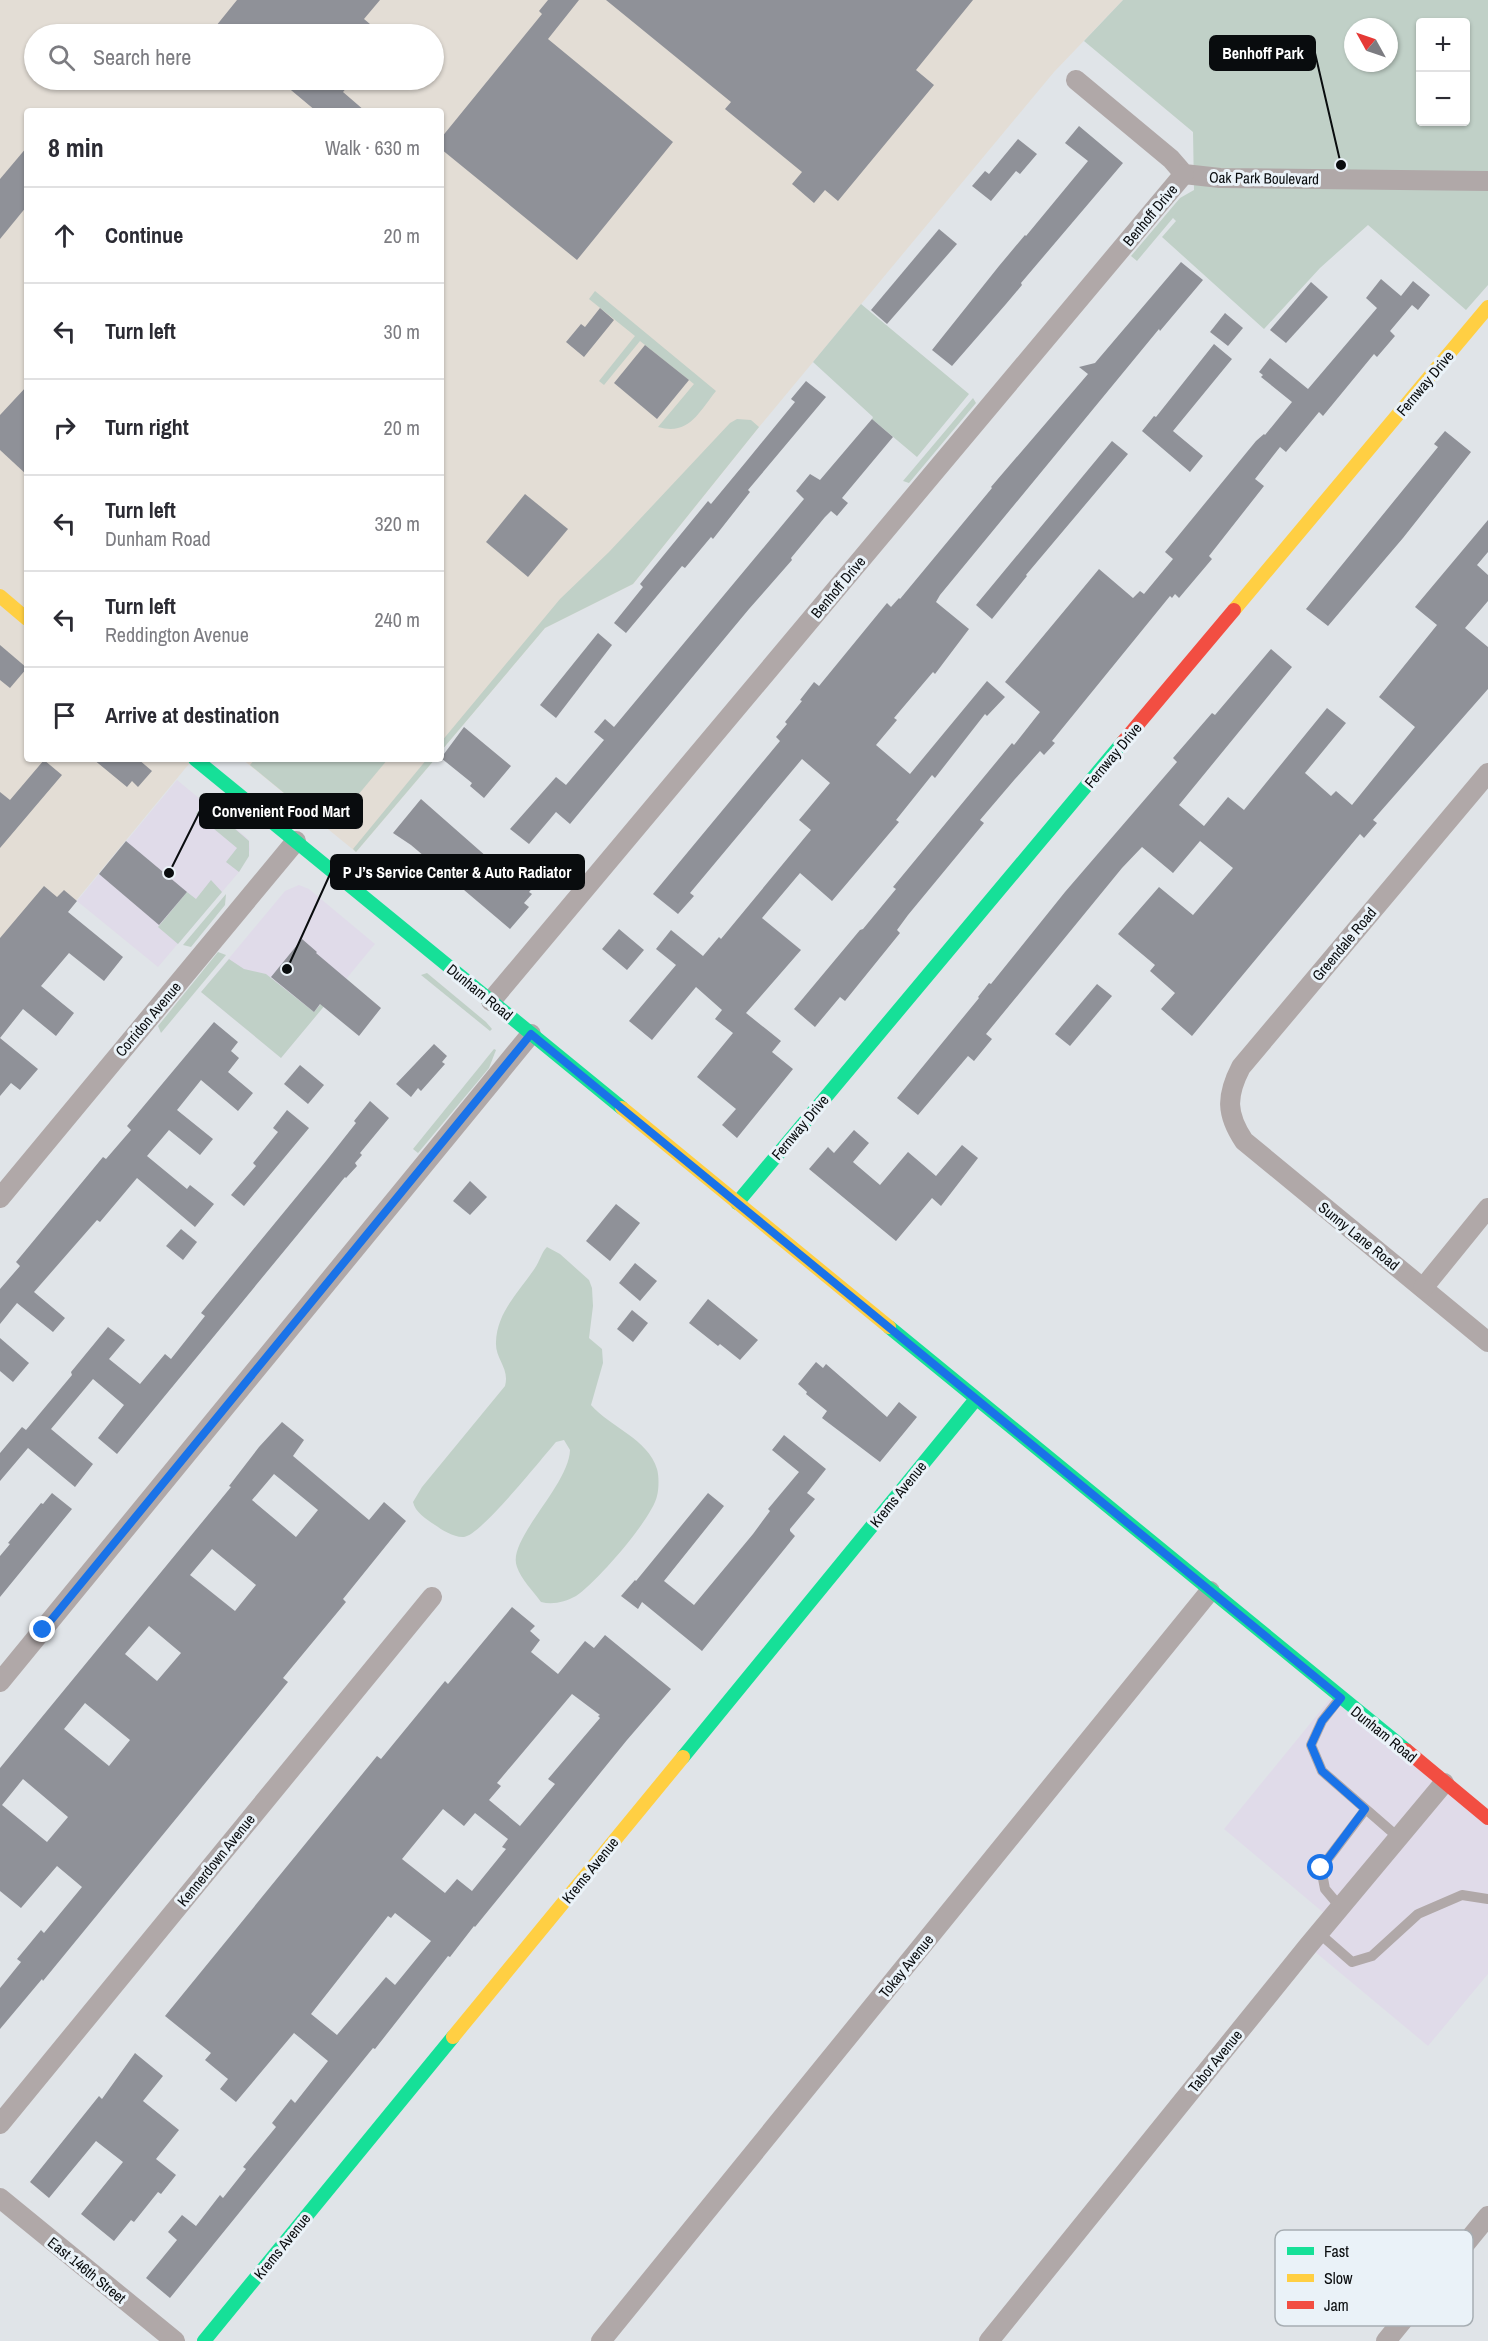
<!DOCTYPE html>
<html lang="en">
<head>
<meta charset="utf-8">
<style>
  body { margin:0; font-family:"Archivo Narrow",sans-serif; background:#f2f2f3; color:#2b2b33 }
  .controls { position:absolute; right:18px; top:18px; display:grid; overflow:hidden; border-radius:6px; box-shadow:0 2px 4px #0004 }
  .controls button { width:54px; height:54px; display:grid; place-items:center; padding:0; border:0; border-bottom:2px solid #e1e1e2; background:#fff; color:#2b2b33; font:30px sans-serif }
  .compass { position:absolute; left:1344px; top:18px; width:54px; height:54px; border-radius:50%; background:#fff; box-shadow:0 2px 4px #0004; rotate:310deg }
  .stop { position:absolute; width:18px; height:18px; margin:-14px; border:4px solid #1a73e8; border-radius:50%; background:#fff }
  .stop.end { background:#1a73e8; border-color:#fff; box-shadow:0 2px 6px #0008 }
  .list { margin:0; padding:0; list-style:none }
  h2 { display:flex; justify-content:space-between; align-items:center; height:78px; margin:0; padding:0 24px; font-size:26px }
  h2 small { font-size:20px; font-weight:400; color:#7c7c81 }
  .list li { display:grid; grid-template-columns:39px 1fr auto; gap:18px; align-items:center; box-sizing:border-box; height:96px; padding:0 24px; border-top:2px solid #e1e1e2 }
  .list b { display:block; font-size:22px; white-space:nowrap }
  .list p { margin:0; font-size:20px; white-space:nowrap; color:#7c7c81 }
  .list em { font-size:20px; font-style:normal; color:#7c7c81 }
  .icon { flex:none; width:33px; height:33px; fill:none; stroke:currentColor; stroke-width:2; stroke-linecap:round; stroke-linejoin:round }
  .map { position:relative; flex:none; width:1488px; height:2341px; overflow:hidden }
  .search { position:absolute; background:#fff; box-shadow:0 2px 4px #0004; left:24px; top:24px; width:420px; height:66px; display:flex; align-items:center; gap:15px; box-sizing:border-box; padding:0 21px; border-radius:33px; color:#7c7c81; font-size:22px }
  .panel { position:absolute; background:#fff; box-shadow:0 2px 4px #0004; left:24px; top:108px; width:420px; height:654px; border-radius:6px }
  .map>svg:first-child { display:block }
</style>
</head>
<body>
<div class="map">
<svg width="1488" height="2341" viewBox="0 0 1488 2341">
  <rect width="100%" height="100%" fill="#e0e4e8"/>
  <g fill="#e0dbe9">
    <polygon points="177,780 246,837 249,841 250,850 239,872 158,967 77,901"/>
    <polygon points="299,885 309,889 375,944 281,1058 201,992 285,891"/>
    <polygon points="1335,1693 1488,1819 1488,1974 1428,2046 1308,1946 1331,1919 1224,1829"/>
  </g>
  <g fill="#e3ddd5" fill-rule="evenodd">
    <path d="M0,0h1123l-69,72 -295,355 -126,157 -88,44 -104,123v-640h-414v648h166l-193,234zM34,34h400v46h-400z"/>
    <polygon points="242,759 435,759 356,852"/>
  </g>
  <g fill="#c0d0c7" fill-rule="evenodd">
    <path d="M1123,0h365v285l-22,25 -98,-85 -48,43 -56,61 -102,-92 14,-16 -3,-3 -36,43 -6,-5 49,-58 14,-8 -1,-58 -109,-91zM1420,22h46v100h-46zM1353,27h36v36h-36z"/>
    <path d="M595,291l121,100c-17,21 -27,45 -58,36l36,-43 -54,-43 -36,44 -5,-4 36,-45 -46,-37z"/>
    <polygon points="861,304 969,394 917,457 872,419 873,417 813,362"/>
    <polygon points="973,398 976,403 909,483 903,481"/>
    <polygon points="737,419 751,420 759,427 633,584 545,628 441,751 441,742 560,599 609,552 730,423"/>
    <polygon points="255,759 388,759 333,825 323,825 250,765"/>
    <polygon points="427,759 435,759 356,852 353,849"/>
    <polygon points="205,803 249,841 249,856 239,872 226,862 237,848 196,814"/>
    <polygon points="211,880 222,892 178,944 158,927 187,892 196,899"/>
    <polygon points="226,894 225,905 191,947 183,945"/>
    <polygon points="218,952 226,955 161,1033 158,1026"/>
    <polygon points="229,959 244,969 266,974 314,1012 343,977 346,980 281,1058 201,992"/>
    <polygon points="427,973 486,1022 492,1029 490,1031 421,975"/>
    <polygon points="494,1049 496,1050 489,1068 418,1153 413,1149"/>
    <path d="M547,1247l13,7 29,26 3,8 1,18 -4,32 13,11 1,14 -12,42c19,22 57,34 66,64 2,7 2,19 0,27 -5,23 -61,87 -81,100 -11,6 -23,9 -35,6 -8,-11 -20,-23 -24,-35 -11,-27 52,-81 53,-117l-6,-10 -8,2c-14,16 -75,93 -92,95 -9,1 -22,-7 -29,-12 -9,-6 -20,-13 -22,-23l9,-15 83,-101c5,-18 -10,-27 -9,-44 1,-31 24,-51 39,-74 5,-7 6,-15 12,-21z"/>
  </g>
  <g fill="#8f9198" fill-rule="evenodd">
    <polygon points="237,0 380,0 364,19 382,34 226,34 216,26"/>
    <polygon points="548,0 579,0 548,39 673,142 577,260 441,149 441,138 542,14 539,11"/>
    <polygon points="606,0 973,0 916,70 934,85 838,201 825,190 814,203 792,184 802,172 725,109 731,102"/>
    <polygon points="279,80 353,80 343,92 365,111 316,111"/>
    <polygon points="1079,126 1123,163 1021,283 1022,285 1006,304 952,366 932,350 999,266 1025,235 1026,236 1088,161 1065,143"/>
    <polygon points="1018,139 1037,154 1020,174 1016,171 991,201 972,186 985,171 989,174"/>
    <polygon points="27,147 27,206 0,239 0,179"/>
    <polygon points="939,229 957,244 887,324 871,310"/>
    <polygon points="1181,262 1203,280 1160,331 1159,329 940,595 936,602 969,629 935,674 933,672 894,718 897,720 876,745 910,774 987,681 1005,697 987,716 985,714 935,778 932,775 896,820 899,822 832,901 800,873 762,918 801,950 746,1013 781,1041 772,1052 793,1069 737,1138 722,1125 736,1109 697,1077 733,1033 715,1019 722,1010 696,987 652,1040 629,1021 676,965 656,949 671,930 703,956 719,937 721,939 811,830 799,820 830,783 802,759 690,893 694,896 678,914 653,894 780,741 776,737 787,724 785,722 802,701 800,700 814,682 819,686 887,603 891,607 899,598 900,599 992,488 991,487 1088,374 1079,367 1095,363"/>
    <polygon points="1381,279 1401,296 1413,281 1430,295 1418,310 1412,305 1390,331 1395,336 1377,357 1374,354 1323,416 1319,412 1286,452 1280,447 1255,479 1264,486 1209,556 1212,559 1179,598 1175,594 1172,598 1170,596 1052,741 1055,743 1044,755 1040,751 1015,779 980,820 984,823 908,915 897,930 900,933 845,1001 840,997 815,1027 794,1009 860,930 863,929 896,889 893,887 1012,743 1014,745 1040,712 1005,682 1099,569 1133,598 1140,591 1144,594 1173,559 1165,552 1256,441 1264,434 1265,435 1292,402 1261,377 1263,375 1259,372 1270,358 1308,389 1377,308 1366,298"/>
    <polygon points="1311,282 1328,297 1286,343 1270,330"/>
    <polygon points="600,308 614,320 584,357 566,342 581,324 585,327"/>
    <polygon points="1225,313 1243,328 1228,346 1210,332"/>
    <polygon points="1214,344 1232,359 1173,431 1203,456 1190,472 1142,431 1154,416 1156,417"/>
    <polygon points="645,345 689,380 657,419 614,383"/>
    <polygon points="806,381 826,397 748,490 750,492 713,539 711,537 685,568 682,566 626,633 614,623 643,587 640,584 708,501 711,504 745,463 795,402 791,399"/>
    <polygon points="27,386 27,475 0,450 0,415"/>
    <polygon points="872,419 893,437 842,498 848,503 837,516 831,511 825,517 791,558 792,560 749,609 570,824 556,812 529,844 510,829 556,777 566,785 604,740 594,732 605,719 614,727 804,499 796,491 810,474 820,480"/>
    <polygon points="1445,431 1471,452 1403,538 1328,626 1306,609 1438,447 1434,444"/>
    <polygon points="1112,441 1128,454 1026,575 1027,576 992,619 976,605"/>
    <polygon points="525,494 568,529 528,577 486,542"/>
    <polygon points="1488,520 1488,552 1477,565 1488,575 1488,601 1465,628 1488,647 1488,689 1373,820 1377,823 1364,838 1360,834 1192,1036 1161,1009 1175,993 1150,971 1155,965 1118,934 1159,887 1193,915 1233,868 1200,841 1173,873 1142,847 1122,868 986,1034 992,1039 974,1061 968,1056 918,1115 897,1098 979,998 978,997 989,983 991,984 1065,892 1177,762 1173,758 1212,713 1215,715 1271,649 1292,667 1179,805 1204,826 1228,797 1244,810 1327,708 1346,723 1305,773 1331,796 1336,791 1352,805 1415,727 1379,697 1437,625 1415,607"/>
    <polygon points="598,633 612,645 556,718 540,705"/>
    <polygon points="0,645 27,668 10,688 0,680"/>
    <polygon points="464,727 511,766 484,798 470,786 472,783 441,758"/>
    <polygon points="93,759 138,759 152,771 138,787 132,781 127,787"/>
    <polygon points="44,760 62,775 0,848 0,792 10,800"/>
    <polygon points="421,799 512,879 528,860 545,874 529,892 532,894 524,903 529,907 510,929 411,845 393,833"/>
    <polygon points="126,841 187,892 159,925 99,874"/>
    <polygon points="44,886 57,897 64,890 77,901 68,912 123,957 104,981 69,953 41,986 74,1013 56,1036 23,1009 0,1038 0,938"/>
    <polygon points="619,929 644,950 627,970 602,949"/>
    <polygon points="302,939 317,952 316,953 381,1008 359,1036 320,1004 314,1012 271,977"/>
    <polygon points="1097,984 1112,996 1070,1046 1055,1034"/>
    <polygon points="214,1022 238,1042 231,1051 239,1058 228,1072 253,1093 238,1111 201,1080 177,1110 213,1139 200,1155 169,1130 147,1156 187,1189 190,1185 214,1204 195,1227 137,1178 100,1222 97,1220 34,1292 65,1318 53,1332 17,1303 0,1324 0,1289 20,1266 16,1262 103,1157 106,1159 131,1130 127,1126"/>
    <polygon points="0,1038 38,1069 20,1090 11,1083 0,1096"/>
    <polygon points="434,1044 447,1056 442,1062 445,1064 421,1091 418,1088 411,1097 396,1084"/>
    <polygon points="300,1065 324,1085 308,1104 284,1084"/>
    <polygon points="370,1101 389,1118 360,1153 362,1155 355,1163 357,1166 346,1178 345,1177 117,1454 98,1438 124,1405 93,1379 51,1429 93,1464 75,1487 28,1448 0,1481 0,1453 22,1427 26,1430 72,1375 71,1372 108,1327 125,1340 109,1359 140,1384 165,1354 171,1359 205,1316 201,1313 326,1161 356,1123 354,1121"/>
    <polygon points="287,1110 309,1128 244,1206 231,1195 256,1166 253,1163 278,1132 273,1128"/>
    <polygon points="854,1130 869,1143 853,1162 880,1185 908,1152 936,1176 962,1145 978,1158 941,1206 932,1198 896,1241 809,1169 828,1147 834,1153"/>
    <polygon points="470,1181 487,1197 470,1215 453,1201"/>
    <polygon points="616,1204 640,1223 610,1261 586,1241"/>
    <polygon points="181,1229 197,1242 183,1260 166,1246"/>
    <polygon points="635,1263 657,1281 640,1301 619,1283"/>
    <polygon points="708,1299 758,1340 740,1360 720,1344 718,1346 689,1323"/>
    <polygon points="632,1310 648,1323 633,1342 617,1329"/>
    <polygon points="0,1338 29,1363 13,1382 0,1371"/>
    <polygon points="816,1362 823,1368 826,1364 887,1417 899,1402 917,1417 880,1462 822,1418 827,1411 806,1394 807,1392 798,1384"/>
    <path d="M282,1422l22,18 -11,16 76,64 15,-18 22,19 -63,78 3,3 -63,76 5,4 -245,299 -1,-2 -42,50v-41l21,-26 -4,-3 24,-29 3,3 38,-46 -25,-21 -36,42 -21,-17v-123l231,-281 -2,-1 30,-39zM274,1474l44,36 -22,27 -44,-37zM212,1549l44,36 -21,26 -45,-36zM149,1626l32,27 -24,28 -32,-27zM85,1703l45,37 -21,26 -45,-37zM23,1779l45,38 -21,25 -45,-37z"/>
    <polygon points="784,1435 826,1469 807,1493 815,1499 790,1529 790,1531 795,1536 702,1651 642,1602 638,1609 621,1596 635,1580 636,1581 708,1493 724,1506 664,1581 694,1605 753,1534 770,1511 768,1509 799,1472 772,1450"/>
    <polygon points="52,1493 72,1509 0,1597 0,1556 10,1544 8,1543 41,1503 43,1504"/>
    <path d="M512,1607l23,19 -5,5 10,9 -9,12 27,22 27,-33 9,7 11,-13 66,54 -44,51 -152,187 -1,-1 -24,31 -2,-1 -73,93 -2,-1 -203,250 -24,-20 31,-38 -9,-8 14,-17 14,11 24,-31 3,3 23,-29 -3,-2 33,-40 -4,-4 19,-24 4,4 33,-42 -34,-28 -58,69 -16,-13 8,-10 -23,-19 6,-7 -46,-37 212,-260 4,3 64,-78 3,3zM572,1694l28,21 -2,1 2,2 -52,61 7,5 -35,42 -31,-26 12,-14 -4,-3zM443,1809l21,17 11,-13 33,26 -6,8 4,2 -34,42 -15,-12 -12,14 -43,-34zM395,1913l36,28 -36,44 -9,-8 -49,58 -26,-21 77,-98 3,2z"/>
    <polygon points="135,2053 163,2076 143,2101 179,2130 156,2159 176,2175 161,2194 158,2192 134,2222 131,2220 114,2241 81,2214 123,2162 96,2141 49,2198 30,2182 99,2096 102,2099"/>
  </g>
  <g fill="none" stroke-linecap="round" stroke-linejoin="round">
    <g stroke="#b0a8a8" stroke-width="10">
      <polyline points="1340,1698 1322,1721 1311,1745 1322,1771 1399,1838"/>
      <polyline points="1341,1908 1325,1889 1321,1868 1365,1810"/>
      <polyline points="1320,1934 1352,1962 1372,1956 1418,1914 1462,1895 1488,1899"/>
    </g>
    <g stroke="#b0a8a8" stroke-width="20">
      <polyline points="1076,80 1171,159 1184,174 1220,178 1488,181"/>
      <path d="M1488,773l-247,294c-15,29 -15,47 3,74l244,201"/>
      <polyline points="491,1001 1184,174"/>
      <polyline points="0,1198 296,841"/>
      <polyline points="1423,1288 1488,1208"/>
      <polyline points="0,1682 531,1034"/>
      <polyline points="0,2124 432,1597"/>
      <polyline points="0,2198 175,2341"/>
      <polyline points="601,2341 1210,1591"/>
      <polyline points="989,2341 1308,1946 1444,1783"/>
      <polyline points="1386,2341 1488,2216"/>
    </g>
    <g stroke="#16e098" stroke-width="14">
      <polyline points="195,759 622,1108"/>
      <polyline points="737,1203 1123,742"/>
      <polyline points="889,1327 1406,1750"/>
      <polyline points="683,1757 976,1399"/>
      <polyline points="204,2341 453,2037"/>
    </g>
    <g stroke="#ffcf43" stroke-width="14">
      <polyline points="0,596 27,619"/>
      <polyline points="1234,610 1488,307"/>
      <polyline points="622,1108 889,1327"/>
      <polyline points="453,2037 683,1757"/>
    </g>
    <g stroke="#f24e42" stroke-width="14">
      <polyline points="1123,742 1234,610"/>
      <polyline points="1406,1750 1488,1818"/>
    </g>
  </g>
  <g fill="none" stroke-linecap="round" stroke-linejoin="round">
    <polyline stroke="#1a73e8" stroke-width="8" points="43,1630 531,1034 1341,1698 1322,1721 1311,1745 1322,1771 1365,1809 1321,1868"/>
  </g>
  <g text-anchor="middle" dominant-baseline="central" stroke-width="6" stroke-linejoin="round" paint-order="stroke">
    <g font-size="15" fill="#090c0e" stroke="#eaf2f8">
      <text transform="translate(1264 178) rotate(1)">Oak Park Boulevard</text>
      <text transform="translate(1150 215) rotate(-50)">Benhoff Drive</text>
      <text transform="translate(1425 383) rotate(-50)">Fernway Drive</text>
      <text transform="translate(838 587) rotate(-50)">Benhoff Drive</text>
      <text transform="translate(1113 755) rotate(-50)">Fernway Drive</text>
      <text transform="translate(1344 944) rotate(-50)">Greendale Road</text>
      <text transform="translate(480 992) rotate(39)">Dunham Road</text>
      <text transform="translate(148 1019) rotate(-50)">Corridon Avenue</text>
      <text transform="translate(800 1127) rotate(-50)">Fernway Drive</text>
      <text transform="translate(1359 1236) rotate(39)">Sunny Lane Road</text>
      <text transform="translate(898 1494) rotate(-51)">Krems Avenue</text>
      <text transform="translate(1384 1734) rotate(39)">Dunham Road</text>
      <text transform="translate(216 1860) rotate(-51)">Kennerdown Avenue</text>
      <text transform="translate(590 1870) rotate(-51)">Krems Avenue</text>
      <text transform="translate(906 1966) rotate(-51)">Tokay Avenue</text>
      <text transform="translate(1215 2061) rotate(-51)">Tabor Avenue</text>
      <text transform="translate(282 2246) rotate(-51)">Krems Avenue</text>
      <text transform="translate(87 2270) rotate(39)">East 146th Street</text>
    </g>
  </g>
  <rect x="1275" y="2230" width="198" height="96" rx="9" fill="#eaf2f8" stroke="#a6adb2" stroke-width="1.5"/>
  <rect x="1287" y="2247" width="27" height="8" fill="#16e098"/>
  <rect x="1287" y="2274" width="27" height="8" fill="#ffcf43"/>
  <rect x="1287" y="2301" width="27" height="8" fill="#f24e42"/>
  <g font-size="16" fill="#090c0e">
    <text x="1324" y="2257">Fast</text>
    <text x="1324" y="2284">Slow</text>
    <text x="1324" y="2311">Jam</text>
  </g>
  <path fill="none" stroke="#090c0e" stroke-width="2" d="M1341 165L1315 53M169 873L200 811M287 969L331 872"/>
  <g fill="#090c0e" stroke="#eaf2f8" stroke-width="2">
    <circle cx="1341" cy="165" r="6"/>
    <circle cx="169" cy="873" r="6"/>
    <circle cx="287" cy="969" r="6"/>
  </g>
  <g fill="#090c0e" stroke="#090c0e" stroke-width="2">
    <rect x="1210" y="36" width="105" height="34" rx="6"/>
    <rect x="200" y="794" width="162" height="34" rx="6"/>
    <rect x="331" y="855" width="253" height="34" rx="6"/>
  </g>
  <g font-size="16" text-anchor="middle" font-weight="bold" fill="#fff">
    <text x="1263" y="59">Benhoff Park</text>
    <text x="281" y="817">Convenient Food Mart</text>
    <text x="457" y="878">P J’s Service Center &amp; Auto Radiator</text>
  </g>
</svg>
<div class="controls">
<button>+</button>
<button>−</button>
</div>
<svg class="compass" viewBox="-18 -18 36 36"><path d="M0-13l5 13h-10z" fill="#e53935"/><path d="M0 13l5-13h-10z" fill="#7c7c81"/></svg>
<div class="stop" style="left:1321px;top:1868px"></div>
<div class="stop end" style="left:43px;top:1630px"></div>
<div class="search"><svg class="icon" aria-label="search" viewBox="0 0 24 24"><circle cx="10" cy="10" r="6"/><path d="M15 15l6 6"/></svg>Search here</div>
<section class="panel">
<h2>8 min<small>Walk · 630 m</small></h2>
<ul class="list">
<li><svg class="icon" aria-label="ahead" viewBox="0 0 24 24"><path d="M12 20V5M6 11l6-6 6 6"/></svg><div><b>Continue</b></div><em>20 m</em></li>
<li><svg class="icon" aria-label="left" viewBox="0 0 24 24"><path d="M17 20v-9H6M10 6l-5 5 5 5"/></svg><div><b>Turn left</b></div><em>30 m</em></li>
<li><svg class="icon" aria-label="right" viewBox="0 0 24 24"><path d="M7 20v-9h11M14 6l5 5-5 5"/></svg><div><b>Turn right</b></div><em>20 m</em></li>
<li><svg class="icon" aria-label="left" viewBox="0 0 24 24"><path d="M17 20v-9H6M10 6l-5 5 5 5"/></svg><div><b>Turn left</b><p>Dunham Road</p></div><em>320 m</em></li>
<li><svg class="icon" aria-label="left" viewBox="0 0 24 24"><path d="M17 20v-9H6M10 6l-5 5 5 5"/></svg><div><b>Turn left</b><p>Reddington Avenue</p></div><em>240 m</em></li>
<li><svg class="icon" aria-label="arrive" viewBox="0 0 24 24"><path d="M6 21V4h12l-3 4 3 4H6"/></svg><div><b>Arrive at destination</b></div></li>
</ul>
</section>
</div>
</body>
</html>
